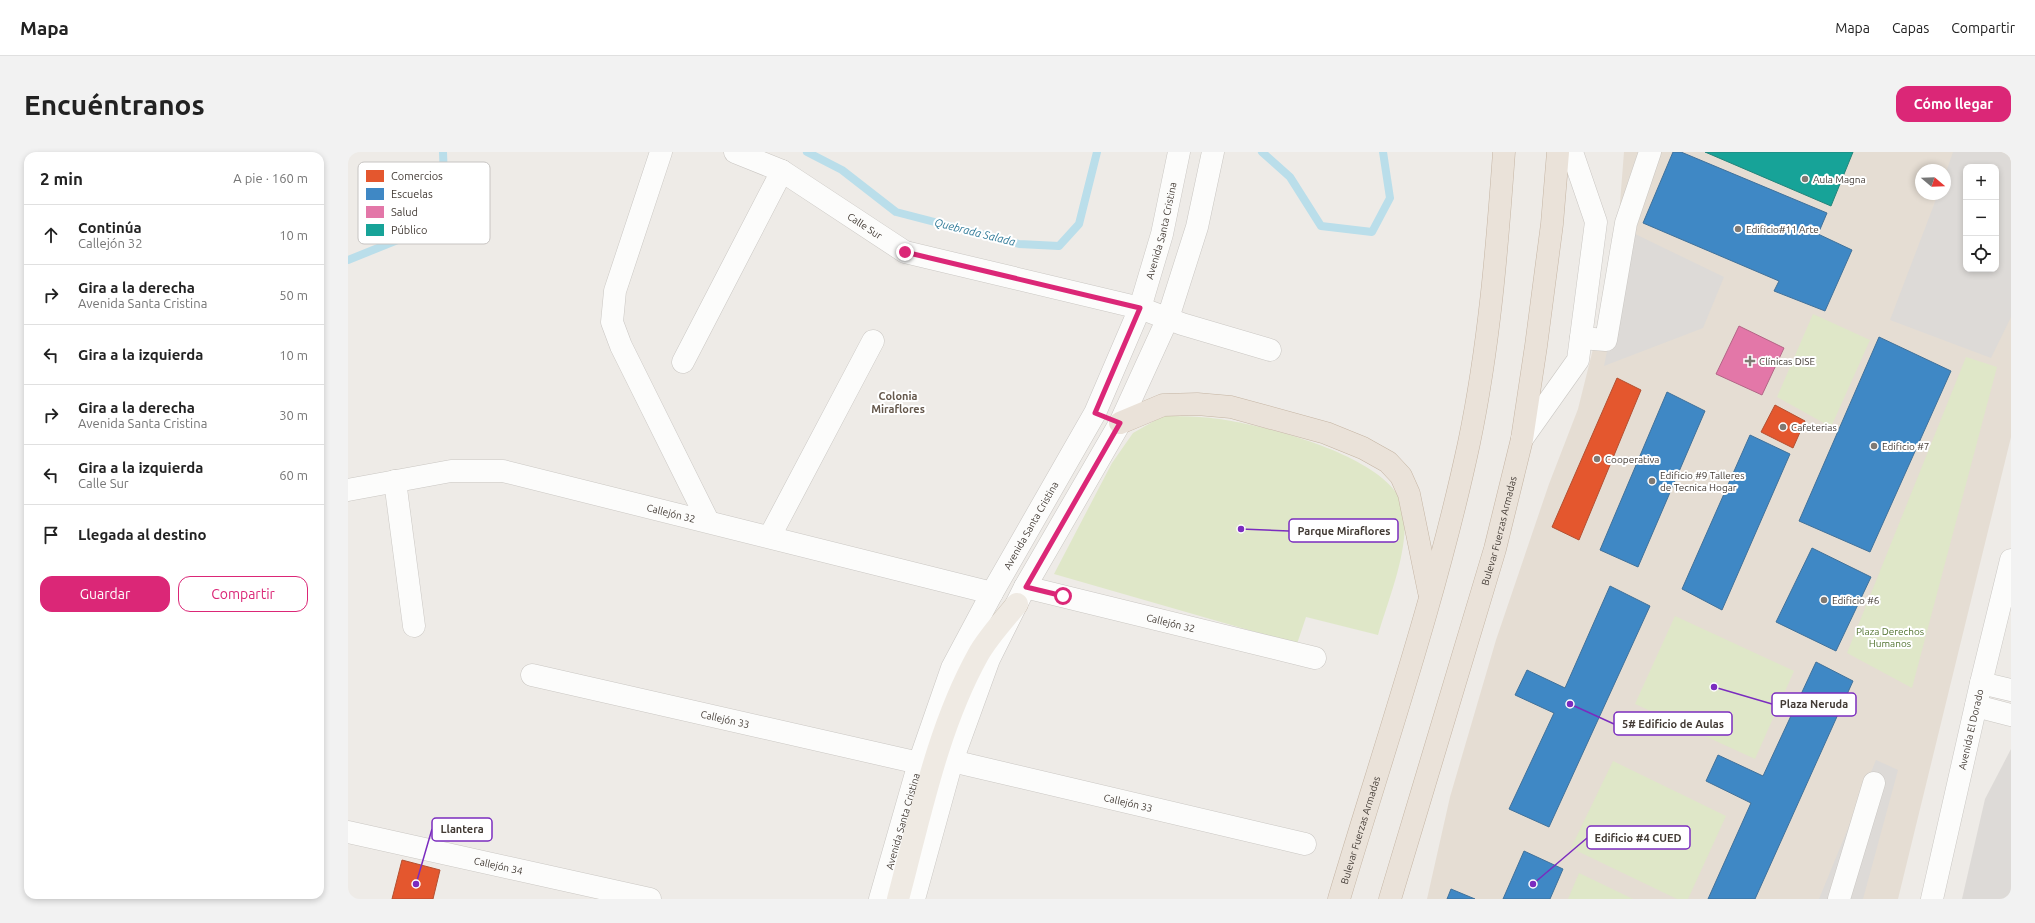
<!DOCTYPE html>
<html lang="es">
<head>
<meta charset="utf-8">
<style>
  body { margin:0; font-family:Ubuntu,sans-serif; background:#f2f2f2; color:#222 }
  .controls { position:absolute; right:12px; top:12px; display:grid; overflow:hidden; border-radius:8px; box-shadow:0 2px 6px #0003 }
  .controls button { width:36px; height:36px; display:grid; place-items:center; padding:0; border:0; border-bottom:1px solid #e0e0e0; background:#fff; color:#222; font:20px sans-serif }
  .compass { position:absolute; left:1567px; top:12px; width:36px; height:36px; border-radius:50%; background:#fff; box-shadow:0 2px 6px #0003; rotate:109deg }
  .stop { position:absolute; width:12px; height:12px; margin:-9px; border:3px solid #db2777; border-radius:50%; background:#fff }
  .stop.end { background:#db2777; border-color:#fff; box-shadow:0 1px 4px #0008 }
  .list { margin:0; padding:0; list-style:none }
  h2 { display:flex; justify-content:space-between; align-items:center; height:52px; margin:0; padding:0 16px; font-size:17px }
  h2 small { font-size:13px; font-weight:400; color:#767676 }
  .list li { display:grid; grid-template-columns:26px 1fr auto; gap:12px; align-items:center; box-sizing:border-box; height:60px; padding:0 16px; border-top:1px solid #e0e0e0 }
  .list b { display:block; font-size:15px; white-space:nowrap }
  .list p { margin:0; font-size:13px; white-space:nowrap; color:#767676 }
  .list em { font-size:13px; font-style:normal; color:#767676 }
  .actions { display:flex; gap:8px; padding:12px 16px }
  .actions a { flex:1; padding:9px 0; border:1px solid #db2777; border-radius:12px; text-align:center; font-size:14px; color:#db2777 }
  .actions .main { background:#db2777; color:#fff }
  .icon { flex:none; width:22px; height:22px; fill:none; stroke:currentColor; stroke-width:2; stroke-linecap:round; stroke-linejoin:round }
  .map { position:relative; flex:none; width:1663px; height:747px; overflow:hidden; border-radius:12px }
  header { display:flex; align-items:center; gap:24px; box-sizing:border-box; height:56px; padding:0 20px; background:#fff; border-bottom:1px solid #e0e0e0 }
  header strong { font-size:19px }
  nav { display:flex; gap:22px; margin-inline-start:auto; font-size:14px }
  .intro { display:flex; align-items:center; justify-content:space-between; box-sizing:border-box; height:96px; padding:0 24px }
  h1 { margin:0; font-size:28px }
  .button { padding:10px 18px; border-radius:12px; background:#db2777; color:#fff; font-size:14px; font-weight:700 }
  main { display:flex; gap:24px; padding:0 24px }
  aside { flex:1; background:#fff; border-radius:12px; box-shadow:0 2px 6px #0003 }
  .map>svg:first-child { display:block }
</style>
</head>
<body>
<header>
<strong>Mapa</strong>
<nav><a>Mapa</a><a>Capas</a><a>Compartir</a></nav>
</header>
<div class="intro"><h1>Encuéntranos</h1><a class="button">Cómo llegar</a></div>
<main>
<aside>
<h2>2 min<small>A pie · 160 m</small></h2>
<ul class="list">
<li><svg class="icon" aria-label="ahead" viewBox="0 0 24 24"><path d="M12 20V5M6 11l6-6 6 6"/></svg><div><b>Continúa</b><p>Callejón 32</p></div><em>10 m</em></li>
<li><svg class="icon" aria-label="right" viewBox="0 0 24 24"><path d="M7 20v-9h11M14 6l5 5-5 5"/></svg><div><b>Gira a la derecha</b><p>Avenida Santa Cristina</p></div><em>50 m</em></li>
<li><svg class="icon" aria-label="left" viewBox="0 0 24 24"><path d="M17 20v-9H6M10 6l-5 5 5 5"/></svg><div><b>Gira a la izquierda</b></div><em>10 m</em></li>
<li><svg class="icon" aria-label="right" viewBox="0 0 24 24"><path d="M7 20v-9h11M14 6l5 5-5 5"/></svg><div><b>Gira a la derecha</b><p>Avenida Santa Cristina</p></div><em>30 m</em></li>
<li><svg class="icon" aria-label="left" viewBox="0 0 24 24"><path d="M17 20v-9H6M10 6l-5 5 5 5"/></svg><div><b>Gira a la izquierda</b><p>Calle Sur</p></div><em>60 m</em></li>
<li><svg class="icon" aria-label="arrive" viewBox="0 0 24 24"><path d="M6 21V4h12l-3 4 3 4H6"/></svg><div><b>Llegada al destino</b></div></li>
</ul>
<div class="actions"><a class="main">Guardar</a><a>Compartir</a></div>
</aside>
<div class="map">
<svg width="1663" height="747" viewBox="0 0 1663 747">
  <rect width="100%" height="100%" fill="#eeebe7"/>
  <path fill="#e5ddd3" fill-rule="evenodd" d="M1276,0h387v285l-113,462h-471l23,-102 46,-157 53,-156 29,-75 26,-104 13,-64zM1618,15h30v102h-30zM1573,18h24v24h-24z"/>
  <g fill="#dfe7c8">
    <polygon points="1465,162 1522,188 1483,275 1429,245"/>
    <polygon points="1618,205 1649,215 1564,536 1499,501"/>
    <path d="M815,264c12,0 24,0 36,1 47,2 198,38 205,94 5,40 -15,86 -26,124l-72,-18 -9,27 -243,-70 58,-111 21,-30z"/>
    <polygon points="1327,464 1446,519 1407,607 1287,552"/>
    <polygon points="1265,609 1378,664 1340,747 1329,747 1223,696"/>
    <polygon points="1231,721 1285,747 1220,747"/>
  </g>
  <g fill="#dddad7" fill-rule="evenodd">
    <path d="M1605,0h58v165l-20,41 -101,-38 48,-126h7v-19zM1618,15h30v102h-30z"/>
    <polygon points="1283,80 1376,125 1355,176 1256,214"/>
    <polygon points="1663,597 1663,747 1614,747 1637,647"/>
    <polygon points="1528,608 1550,618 1515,747 1471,747"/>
  </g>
  <g fill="#e4572e" stroke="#b44f30">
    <polygon points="1269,226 1293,238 1231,388 1204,375"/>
    <polygon points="1427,253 1457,269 1445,296 1413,280"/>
    <polygon points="54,708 92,718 85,747 44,747"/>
  </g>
  <g fill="#3f88c5" stroke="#40719a">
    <polygon points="1325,0 1333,0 1479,61 1470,82 1504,98 1477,159 1426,139 1431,129 1295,71"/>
    <polygon points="1531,185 1603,219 1522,400 1451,369"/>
    <polygon points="1319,240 1357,259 1290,415 1252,398"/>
    <polygon points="1402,283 1442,302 1374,458 1334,437"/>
    <polygon points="1464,396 1523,425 1488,499 1428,470"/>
    <polygon points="1262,434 1302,454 1201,675 1161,657 1206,561 1167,543 1179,518 1217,536"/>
    <polygon points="1468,510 1505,529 1407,747 1360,747 1403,651 1358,629 1370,603 1415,624"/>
    <polygon points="1176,699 1215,717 1202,747 1155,747"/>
    <polygon points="1103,737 1127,747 1099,747"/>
  </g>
  <polygon fill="#e377a8" stroke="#b36586" points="1391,174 1436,196 1414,243 1368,222"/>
  <polygon fill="#17a398" stroke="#24847a" points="1357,0 1505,0 1483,54"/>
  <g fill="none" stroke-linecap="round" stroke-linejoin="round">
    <g stroke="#badeea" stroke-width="8">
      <polyline points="459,0 494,18 548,60 671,92 711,94 731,72 749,0"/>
      <polyline points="914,0 942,25 973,74 1024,80 1042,46 1035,0"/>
      <polyline points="0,108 87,73 96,27 95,0"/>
    </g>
    <defs>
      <g id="minor">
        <polyline points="313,0 267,139 264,170 273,194 360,369"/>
        <path id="s1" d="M387,0l47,19 123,81 235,56 42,16 88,26"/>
        <polyline points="1233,186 1258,188 1278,71 1302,0"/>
        <polyline points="335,210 434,19"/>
        <polyline points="1174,287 1230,208 1248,70 1224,0"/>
        <polyline points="47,329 66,474"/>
        <path id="s2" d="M0,338l103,-19h52l489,122"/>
        <polyline points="422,384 525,189"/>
        <path id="s3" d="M677,435l290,71"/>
        <path id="s4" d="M184,523l387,88"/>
        <polyline points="1633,531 1663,538"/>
        <polyline points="1628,554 1663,563"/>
        <path id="s5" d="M604,609l353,83"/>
        <path id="s6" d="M0,680l302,67"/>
        <path id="s7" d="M532,747l39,-136 33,-95 40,-75 103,-180 45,-105 22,-74 17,-82"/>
        <polyline points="566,747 604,609 641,507 677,435 772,271 820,166 849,75 865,0"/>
        <polyline points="1491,747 1526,631"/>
        <path id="s8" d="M1584,747l49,-216 30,-123"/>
      </g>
      <path id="major" d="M550,747c22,-82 39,-170 80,-244 10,-18 26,-35 39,-51"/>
      <g id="highway">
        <polyline points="772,271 815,253 849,252 883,255 978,281 1015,296 1040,310 1053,324 1061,342 1081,440"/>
        <path id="s9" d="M991,747c45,-151 97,-302 130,-456 20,-96 28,-193 35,-291"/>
        <path id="s10" d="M1042,747l105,-350 27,-110 14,-93 16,-122 6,-72"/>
      </g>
    </defs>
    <use href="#minor" stroke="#cac7c3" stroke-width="23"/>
    <use href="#major" stroke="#cfc4b6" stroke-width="23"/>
    <use href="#highway" stroke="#c5b5a4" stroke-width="23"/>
    <use href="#minor" stroke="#fcfcfb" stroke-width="22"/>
    <use href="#major" stroke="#efeae3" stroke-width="22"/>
    <use href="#highway" stroke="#eae2d9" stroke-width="22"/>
  </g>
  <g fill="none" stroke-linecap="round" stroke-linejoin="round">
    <polyline stroke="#db2777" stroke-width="5" points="557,100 792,156 747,261 772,271 678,435 715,444"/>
  </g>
  <g fill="#7f7973" stroke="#fff" stroke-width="1.5">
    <circle cx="1457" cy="27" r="4"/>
    <circle cx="1390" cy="77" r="4"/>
    <path d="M1400 203h4v4h4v4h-4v4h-4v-4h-4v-4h4z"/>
    <circle cx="1435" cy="275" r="4"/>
    <circle cx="1526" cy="294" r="4"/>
    <circle cx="1249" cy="307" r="4"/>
    <circle cx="1304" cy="329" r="4"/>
    <circle cx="1476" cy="448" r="4"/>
  </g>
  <g text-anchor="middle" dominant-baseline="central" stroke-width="4" stroke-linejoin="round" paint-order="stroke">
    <g font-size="10" fill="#433b35" stroke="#fff" text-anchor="start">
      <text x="1465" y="27">Aula Magna</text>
      <text x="1398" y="77">Edificio#11 Arte</text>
      <text x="1411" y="209">Clínicas DISE</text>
      <text x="1443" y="275">Cafeterias</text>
      <text x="1534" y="294">Edificio #7</text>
      <text x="1257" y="307">Cooperativa</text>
      <text x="1312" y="323">Edificio #9 Talleres<tspan x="1312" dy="12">de Tecnica Hogar</tspan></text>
      <text x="1484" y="448">Edificio #6</text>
    </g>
    <g font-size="10" fill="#433b35" stroke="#fff">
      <text stroke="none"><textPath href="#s1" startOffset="150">Calle Sur</textPath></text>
      <text stroke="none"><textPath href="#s7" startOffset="729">Avenida Santa Cristina</textPath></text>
      <text stroke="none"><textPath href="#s2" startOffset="330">Callejón 32</textPath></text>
      <text stroke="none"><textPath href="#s7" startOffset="405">Avenida Santa Cristina</textPath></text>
      <text stroke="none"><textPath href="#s10" startOffset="384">Bulevar Fuerzas Armadas</textPath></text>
      <text stroke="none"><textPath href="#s3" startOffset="150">Callejón 32</textPath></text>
      <text stroke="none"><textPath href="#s4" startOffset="198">Callejón 33</textPath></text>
      <text stroke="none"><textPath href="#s8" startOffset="174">Avenida El Dorado</textPath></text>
      <text stroke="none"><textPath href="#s5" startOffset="181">Callejón 33</textPath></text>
      <text stroke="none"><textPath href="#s7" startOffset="81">Avenida Santa Cristina</textPath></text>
      <text stroke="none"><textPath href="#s9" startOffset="72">Bulevar Fuerzas Armadas</textPath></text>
      <text stroke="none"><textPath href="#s6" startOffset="154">Callejón 34</textPath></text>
    </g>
    <g font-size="10" fill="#4f712c" stroke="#fff">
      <text x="1542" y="479">Plaza Derechos<tspan x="1542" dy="12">Humanos</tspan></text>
    </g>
    <g font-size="11" font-style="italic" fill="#317b99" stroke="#fff">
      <text transform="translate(627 80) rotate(14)">Quebrada Salada</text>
    </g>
    <g font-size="11" font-weight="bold" fill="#65584c" stroke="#fff">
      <text x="550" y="244">Colonia<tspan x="550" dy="13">Miraflores</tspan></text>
    </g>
  </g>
  <rect x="10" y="10" width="132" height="82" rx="6" fill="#fff" stroke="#c7c4c2" stroke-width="1"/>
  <rect x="18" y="18" width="18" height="12" fill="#e4572e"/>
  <rect x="18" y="36" width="18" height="12" fill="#3f88c5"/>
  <rect x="18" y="54" width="18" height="12" fill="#e377a8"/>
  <rect x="18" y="72" width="18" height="12" fill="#17a398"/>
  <g font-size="11" fill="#433b35">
    <text x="43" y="28">Comercios</text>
    <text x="43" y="46">Escuelas</text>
    <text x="43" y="64">Salud</text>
    <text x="43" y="82">Público</text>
  </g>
  <path fill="none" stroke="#7b2cbf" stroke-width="1.5" d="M893 377L941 379M1366 535L1424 552M1222 552L1266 572M68 732L84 677M1185 732L1239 686"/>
  <g fill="#7b2cbf" stroke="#fff" stroke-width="1.5">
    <circle cx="893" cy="377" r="4"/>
    <circle cx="1366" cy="535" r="4"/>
    <circle cx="1222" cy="552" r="4"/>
    <circle cx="68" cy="732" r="4"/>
    <circle cx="1185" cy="732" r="4"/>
  </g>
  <g fill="#fff" stroke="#7b2cbf" stroke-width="1.5">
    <rect x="941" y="367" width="109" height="23" rx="4"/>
    <rect x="1424" y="541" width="84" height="23" rx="4"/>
    <rect x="1266" y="560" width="118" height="23" rx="4"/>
    <rect x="84" y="666" width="60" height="23" rx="4"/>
    <rect x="1239" y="674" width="103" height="23" rx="4"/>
  </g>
  <g font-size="11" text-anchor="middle" font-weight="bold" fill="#433b35">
    <text x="996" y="383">Parque Miraflores</text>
    <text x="1466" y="556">Plaza Neruda</text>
    <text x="1325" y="576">5# Edificio de Aulas</text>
    <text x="114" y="681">Llantera</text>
    <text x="1290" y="690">Edificio #4 CUED</text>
  </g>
</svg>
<div class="controls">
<button>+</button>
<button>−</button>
<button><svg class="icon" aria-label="locate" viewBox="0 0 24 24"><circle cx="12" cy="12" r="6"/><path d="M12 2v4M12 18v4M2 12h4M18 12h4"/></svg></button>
</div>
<svg class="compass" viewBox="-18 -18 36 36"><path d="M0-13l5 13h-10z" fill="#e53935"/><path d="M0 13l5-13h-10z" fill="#767676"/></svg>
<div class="stop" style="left:715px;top:444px"></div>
<div class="stop end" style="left:557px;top:100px"></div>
</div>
</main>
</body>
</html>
